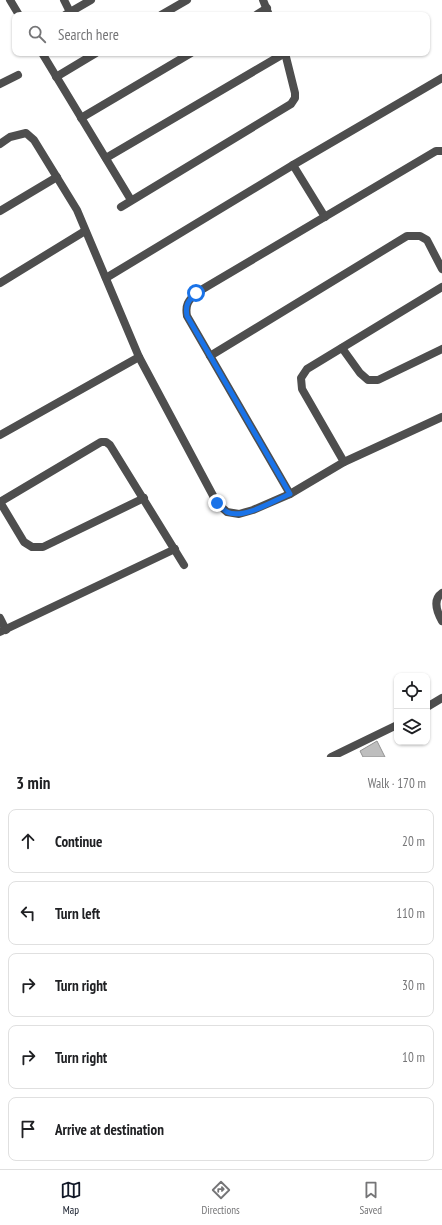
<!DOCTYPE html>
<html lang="en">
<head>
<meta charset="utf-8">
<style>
  body { margin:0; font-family:"PT Sans Narrow",sans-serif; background:#f6f6f6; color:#202124 }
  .controls { position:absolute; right:12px; bottom:12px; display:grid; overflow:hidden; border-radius:8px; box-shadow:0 1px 3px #0004 }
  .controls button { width:36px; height:36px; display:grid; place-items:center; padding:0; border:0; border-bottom:1px solid #e0e0e0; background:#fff; color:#202124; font:20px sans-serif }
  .stop { position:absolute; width:12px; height:12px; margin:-9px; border:3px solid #1a73e8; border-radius:50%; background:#fff }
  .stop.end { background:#1a73e8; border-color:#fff; box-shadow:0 1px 4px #0008 }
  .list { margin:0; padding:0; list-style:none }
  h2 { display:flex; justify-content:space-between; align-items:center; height:52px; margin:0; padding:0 16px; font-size:17px }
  h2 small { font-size:13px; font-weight:400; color:#757577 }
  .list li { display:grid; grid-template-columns:26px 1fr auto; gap:12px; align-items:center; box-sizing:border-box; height:64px; margin:0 8px 8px; padding:0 8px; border:1px solid #e0e0e0; border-radius:8px }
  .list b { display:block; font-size:15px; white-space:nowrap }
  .list em { font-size:13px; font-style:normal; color:#757577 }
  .icon { flex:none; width:22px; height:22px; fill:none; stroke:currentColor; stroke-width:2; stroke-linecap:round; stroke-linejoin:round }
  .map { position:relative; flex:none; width:442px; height:757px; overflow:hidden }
  .search { position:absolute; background:#fff; box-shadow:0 1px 3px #0004; left:12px; right:12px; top:12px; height:44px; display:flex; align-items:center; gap:10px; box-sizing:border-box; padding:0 14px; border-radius:8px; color:#757577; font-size:15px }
  .sheet { height:412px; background:#fff }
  nav { display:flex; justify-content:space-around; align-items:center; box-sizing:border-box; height:56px; border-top:1px solid #e0e0e0; background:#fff; font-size:11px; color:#757577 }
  nav a { display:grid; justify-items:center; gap:2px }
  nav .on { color:#111827 }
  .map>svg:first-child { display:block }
</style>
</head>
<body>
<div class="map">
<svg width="442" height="757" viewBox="0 0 442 757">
  <rect width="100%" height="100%" fill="#fff"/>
  <polygon fill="#bebebe" stroke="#929292" points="377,741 385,757 363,757 360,751"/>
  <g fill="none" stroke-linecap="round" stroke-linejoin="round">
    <g stroke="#4e4e4e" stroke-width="8">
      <polyline points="10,0 19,15"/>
      <polyline points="64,0 70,12"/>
      <polyline points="263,0 269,15"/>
      <polyline points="65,15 91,0"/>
      <polyline points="161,15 187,0"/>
      <polyline points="256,15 267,8"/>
      <polyline points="42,53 131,200"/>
      <polyline points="56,77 96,53"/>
      <polyline points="0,84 18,75"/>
      <polyline points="81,118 191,53"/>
      <polyline points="0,144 10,137 26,133 34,140 77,210 139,357 217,503 227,512 239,514 253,510 290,494 344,462 442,417"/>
      <polyline points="106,158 285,53"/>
      <polyline points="293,165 325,217"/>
      <polyline points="121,207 291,104 295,98 295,93 285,53"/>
      <polyline points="0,211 57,177"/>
      <polyline points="106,278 293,165 442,78"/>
      <polyline points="0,283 85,231"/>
      <polyline points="342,348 360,373 368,380 378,380 442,349"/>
      <polyline points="210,356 407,236 420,236 427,240 442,269"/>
      <polyline points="0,435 139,357"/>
      <polyline points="344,462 302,389 301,378 307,369 442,287"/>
      <path d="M290,494l-103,-178c-2,-11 1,-15 9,-23l240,-142h6"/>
      <polyline points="0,502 101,442 106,442 110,445 184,565"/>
      <polyline points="0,502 24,542 32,547 43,547 144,498"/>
      <path d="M442,593c-10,7 -5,19 0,28"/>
      <polyline points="0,618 6,630"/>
      <polyline points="0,632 175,549"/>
      <polyline points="427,707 442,698"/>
      <polyline points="331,757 397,725"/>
    </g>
  </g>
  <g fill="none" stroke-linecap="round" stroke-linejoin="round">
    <path stroke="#1a73e8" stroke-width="5" d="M196,293c-8,8 -11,12 -9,23l103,178c-15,6 -47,26 -63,18 -3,-2 -7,-6 -10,-9"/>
  </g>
</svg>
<div class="controls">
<button><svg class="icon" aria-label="locate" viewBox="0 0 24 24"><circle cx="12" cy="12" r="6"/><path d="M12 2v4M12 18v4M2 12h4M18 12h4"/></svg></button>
<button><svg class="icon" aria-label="layers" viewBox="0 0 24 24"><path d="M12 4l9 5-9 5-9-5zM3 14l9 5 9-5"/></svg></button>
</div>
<div class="stop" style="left:196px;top:293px"></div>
<div class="stop end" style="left:217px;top:503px"></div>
<div class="search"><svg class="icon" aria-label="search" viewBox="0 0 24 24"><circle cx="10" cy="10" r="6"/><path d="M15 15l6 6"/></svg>Search here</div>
</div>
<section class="sheet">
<h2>3 min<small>Walk · 170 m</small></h2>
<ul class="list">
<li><svg class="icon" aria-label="ahead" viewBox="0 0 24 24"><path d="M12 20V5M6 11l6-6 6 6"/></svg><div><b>Continue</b></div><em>20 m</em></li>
<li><svg class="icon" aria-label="left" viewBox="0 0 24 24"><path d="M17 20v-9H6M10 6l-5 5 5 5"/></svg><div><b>Turn left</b></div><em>110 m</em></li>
<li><svg class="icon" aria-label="right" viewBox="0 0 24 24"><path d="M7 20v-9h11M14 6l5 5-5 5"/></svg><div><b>Turn right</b></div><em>30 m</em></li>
<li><svg class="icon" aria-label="right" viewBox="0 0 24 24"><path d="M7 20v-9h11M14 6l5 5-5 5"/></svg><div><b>Turn right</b></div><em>10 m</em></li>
<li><svg class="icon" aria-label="arrive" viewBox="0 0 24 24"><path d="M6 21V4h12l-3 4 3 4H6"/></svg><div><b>Arrive at destination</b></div></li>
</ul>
</section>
<nav>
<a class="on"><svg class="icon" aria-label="map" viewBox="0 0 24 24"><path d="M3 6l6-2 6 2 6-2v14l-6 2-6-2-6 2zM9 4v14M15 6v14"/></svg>Map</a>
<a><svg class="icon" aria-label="directions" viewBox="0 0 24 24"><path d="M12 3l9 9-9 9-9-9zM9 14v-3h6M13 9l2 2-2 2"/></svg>Directions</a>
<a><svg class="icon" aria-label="saved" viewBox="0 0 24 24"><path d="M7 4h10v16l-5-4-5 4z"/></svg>Saved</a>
</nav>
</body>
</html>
